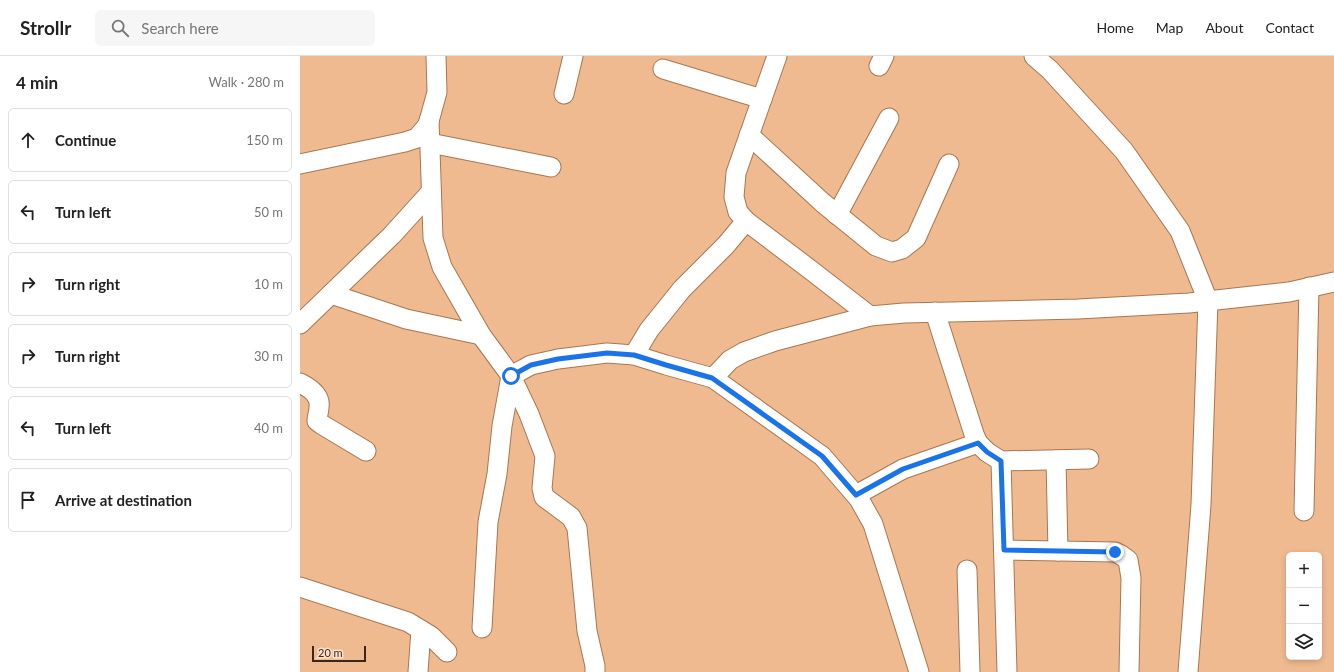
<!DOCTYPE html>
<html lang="en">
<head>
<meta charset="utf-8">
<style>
  body { margin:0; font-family:Lato,sans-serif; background:#f6f6f6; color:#222 }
  .controls { position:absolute; right:12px; bottom:12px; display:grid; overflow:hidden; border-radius:6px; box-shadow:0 2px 6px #0003 }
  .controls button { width:36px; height:36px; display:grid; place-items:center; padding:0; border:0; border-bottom:1px solid #e0e0e0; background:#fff; color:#222; font:20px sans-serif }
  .scale { position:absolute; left:12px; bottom:10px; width:54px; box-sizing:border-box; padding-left:4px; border:2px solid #3c2717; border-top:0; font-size:11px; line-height:14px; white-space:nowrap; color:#3c2717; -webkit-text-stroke:3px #fde1cc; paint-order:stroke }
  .stop { position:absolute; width:12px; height:12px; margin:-9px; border:3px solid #1a73e8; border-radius:50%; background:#fff }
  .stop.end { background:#1a73e8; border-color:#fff; box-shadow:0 1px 4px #0008 }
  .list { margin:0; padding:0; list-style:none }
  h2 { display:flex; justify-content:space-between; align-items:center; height:52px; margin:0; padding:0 16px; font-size:17px }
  h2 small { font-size:13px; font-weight:400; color:#767676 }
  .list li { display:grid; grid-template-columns:26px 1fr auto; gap:12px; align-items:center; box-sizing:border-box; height:64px; margin:0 8px 8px; padding:0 8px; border:1px solid #e0e0e0; border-radius:6px }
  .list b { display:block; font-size:15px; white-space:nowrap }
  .list em { font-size:13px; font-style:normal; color:#767676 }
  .icon { flex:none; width:22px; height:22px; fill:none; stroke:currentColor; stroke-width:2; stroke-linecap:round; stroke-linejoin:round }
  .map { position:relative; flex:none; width:1034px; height:616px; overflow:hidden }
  header { display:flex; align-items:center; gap:24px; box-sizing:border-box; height:56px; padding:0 20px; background:#fff; border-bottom:1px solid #e0e0e0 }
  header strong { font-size:19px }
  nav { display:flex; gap:22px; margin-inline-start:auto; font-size:14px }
  .search { width:280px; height:36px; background:#f6f6f6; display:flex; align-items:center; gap:10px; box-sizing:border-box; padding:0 14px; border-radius:6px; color:#767676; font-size:15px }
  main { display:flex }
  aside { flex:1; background:#fff }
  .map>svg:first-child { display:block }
</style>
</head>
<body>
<header>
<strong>Strollr</strong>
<div class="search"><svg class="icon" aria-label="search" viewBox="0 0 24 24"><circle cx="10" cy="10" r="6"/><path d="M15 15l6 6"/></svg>Search here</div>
<nav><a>Home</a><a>Map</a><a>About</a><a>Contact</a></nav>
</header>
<main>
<aside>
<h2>4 min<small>Walk · 280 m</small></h2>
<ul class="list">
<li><svg class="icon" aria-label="ahead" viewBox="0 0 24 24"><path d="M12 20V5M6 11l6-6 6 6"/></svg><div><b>Continue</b></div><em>150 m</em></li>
<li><svg class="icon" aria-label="left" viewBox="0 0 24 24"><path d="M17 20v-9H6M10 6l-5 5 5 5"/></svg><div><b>Turn left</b></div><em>50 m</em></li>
<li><svg class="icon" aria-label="right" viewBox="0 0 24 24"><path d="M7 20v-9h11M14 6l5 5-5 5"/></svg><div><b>Turn right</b></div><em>10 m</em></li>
<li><svg class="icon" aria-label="right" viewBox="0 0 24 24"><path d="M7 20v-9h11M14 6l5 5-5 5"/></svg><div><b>Turn right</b></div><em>30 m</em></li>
<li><svg class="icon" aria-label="left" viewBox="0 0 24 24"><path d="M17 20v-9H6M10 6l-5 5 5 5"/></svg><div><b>Turn left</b></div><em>40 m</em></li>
<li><svg class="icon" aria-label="arrive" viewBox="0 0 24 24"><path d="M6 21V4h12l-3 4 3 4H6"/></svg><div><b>Arrive at destination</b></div></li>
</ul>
</aside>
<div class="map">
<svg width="1034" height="616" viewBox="0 0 1034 616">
  <rect width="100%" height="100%" fill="#f0ba91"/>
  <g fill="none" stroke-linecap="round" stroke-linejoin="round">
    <defs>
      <g id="minor">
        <polyline points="477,0 436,117 434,141 438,156 446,165 512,215 570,260"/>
        <polyline points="734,0 750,14 824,95 880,175 908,245 901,449 888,616"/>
        <polyline points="579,10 584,0"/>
        <polyline points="363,13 462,43"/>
        <polyline points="264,38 273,0"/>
        <polyline points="129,64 133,182 142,211 181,279 211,320 229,358 245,400 242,432 244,441 271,461 277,472 287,575 295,610 295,616"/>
        <polyline points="449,79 523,147 576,190 592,196 602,193 616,182 649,108"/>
        <polyline points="130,87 251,111"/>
        <polyline points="0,108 105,86 117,82 128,69 137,36 136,0"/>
        <polyline points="537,159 589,62"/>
        <polyline points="31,238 106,263 181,279"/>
        <polyline points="635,256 674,378 678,387 687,396 701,405 789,403"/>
        <polyline points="0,268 92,179 131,136"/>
        <polyline points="334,299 349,274 382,233 426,189 446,165"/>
        <polyline points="413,322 430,304 444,296 475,285 570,260 604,257 778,253 889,247 989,236 1034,226"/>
        <path d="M0,327c10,5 21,12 19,24 0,5 -2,9 -2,14l4,3 45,27"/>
        <polyline points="756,404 758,495"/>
        <polyline points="701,405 707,616"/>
        <polyline points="556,439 603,413 678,387"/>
        <polyline points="1004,455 1009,231"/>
        <polyline points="704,494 815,496 821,499 828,504 831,522 829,616"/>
        <polyline points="667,514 670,616"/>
        <polyline points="0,531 108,566 131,580 147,596"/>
        <polyline points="182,572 188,466 197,418 202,370 211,320 231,309 258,303 307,297 334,299 366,309 413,322 522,400 559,443 573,468 619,616"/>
        <polyline points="118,616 121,574"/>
      </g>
    </defs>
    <use href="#minor" stroke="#a8764f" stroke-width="21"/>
    <use href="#minor" stroke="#fff" stroke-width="19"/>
  </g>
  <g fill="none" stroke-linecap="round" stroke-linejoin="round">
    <polyline stroke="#1a73e8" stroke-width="5" points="211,320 231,309 258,303 307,297 334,299 366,309 412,322 522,400 556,439 603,413 678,387 687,396 701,405 704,494 815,496"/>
  </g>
</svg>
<div class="controls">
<button>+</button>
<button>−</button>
<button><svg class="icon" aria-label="layers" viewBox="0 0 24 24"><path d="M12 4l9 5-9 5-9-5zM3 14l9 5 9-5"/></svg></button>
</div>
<div class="scale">20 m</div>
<div class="stop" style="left:211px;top:320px"></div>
<div class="stop end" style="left:815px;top:496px"></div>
</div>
</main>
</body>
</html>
